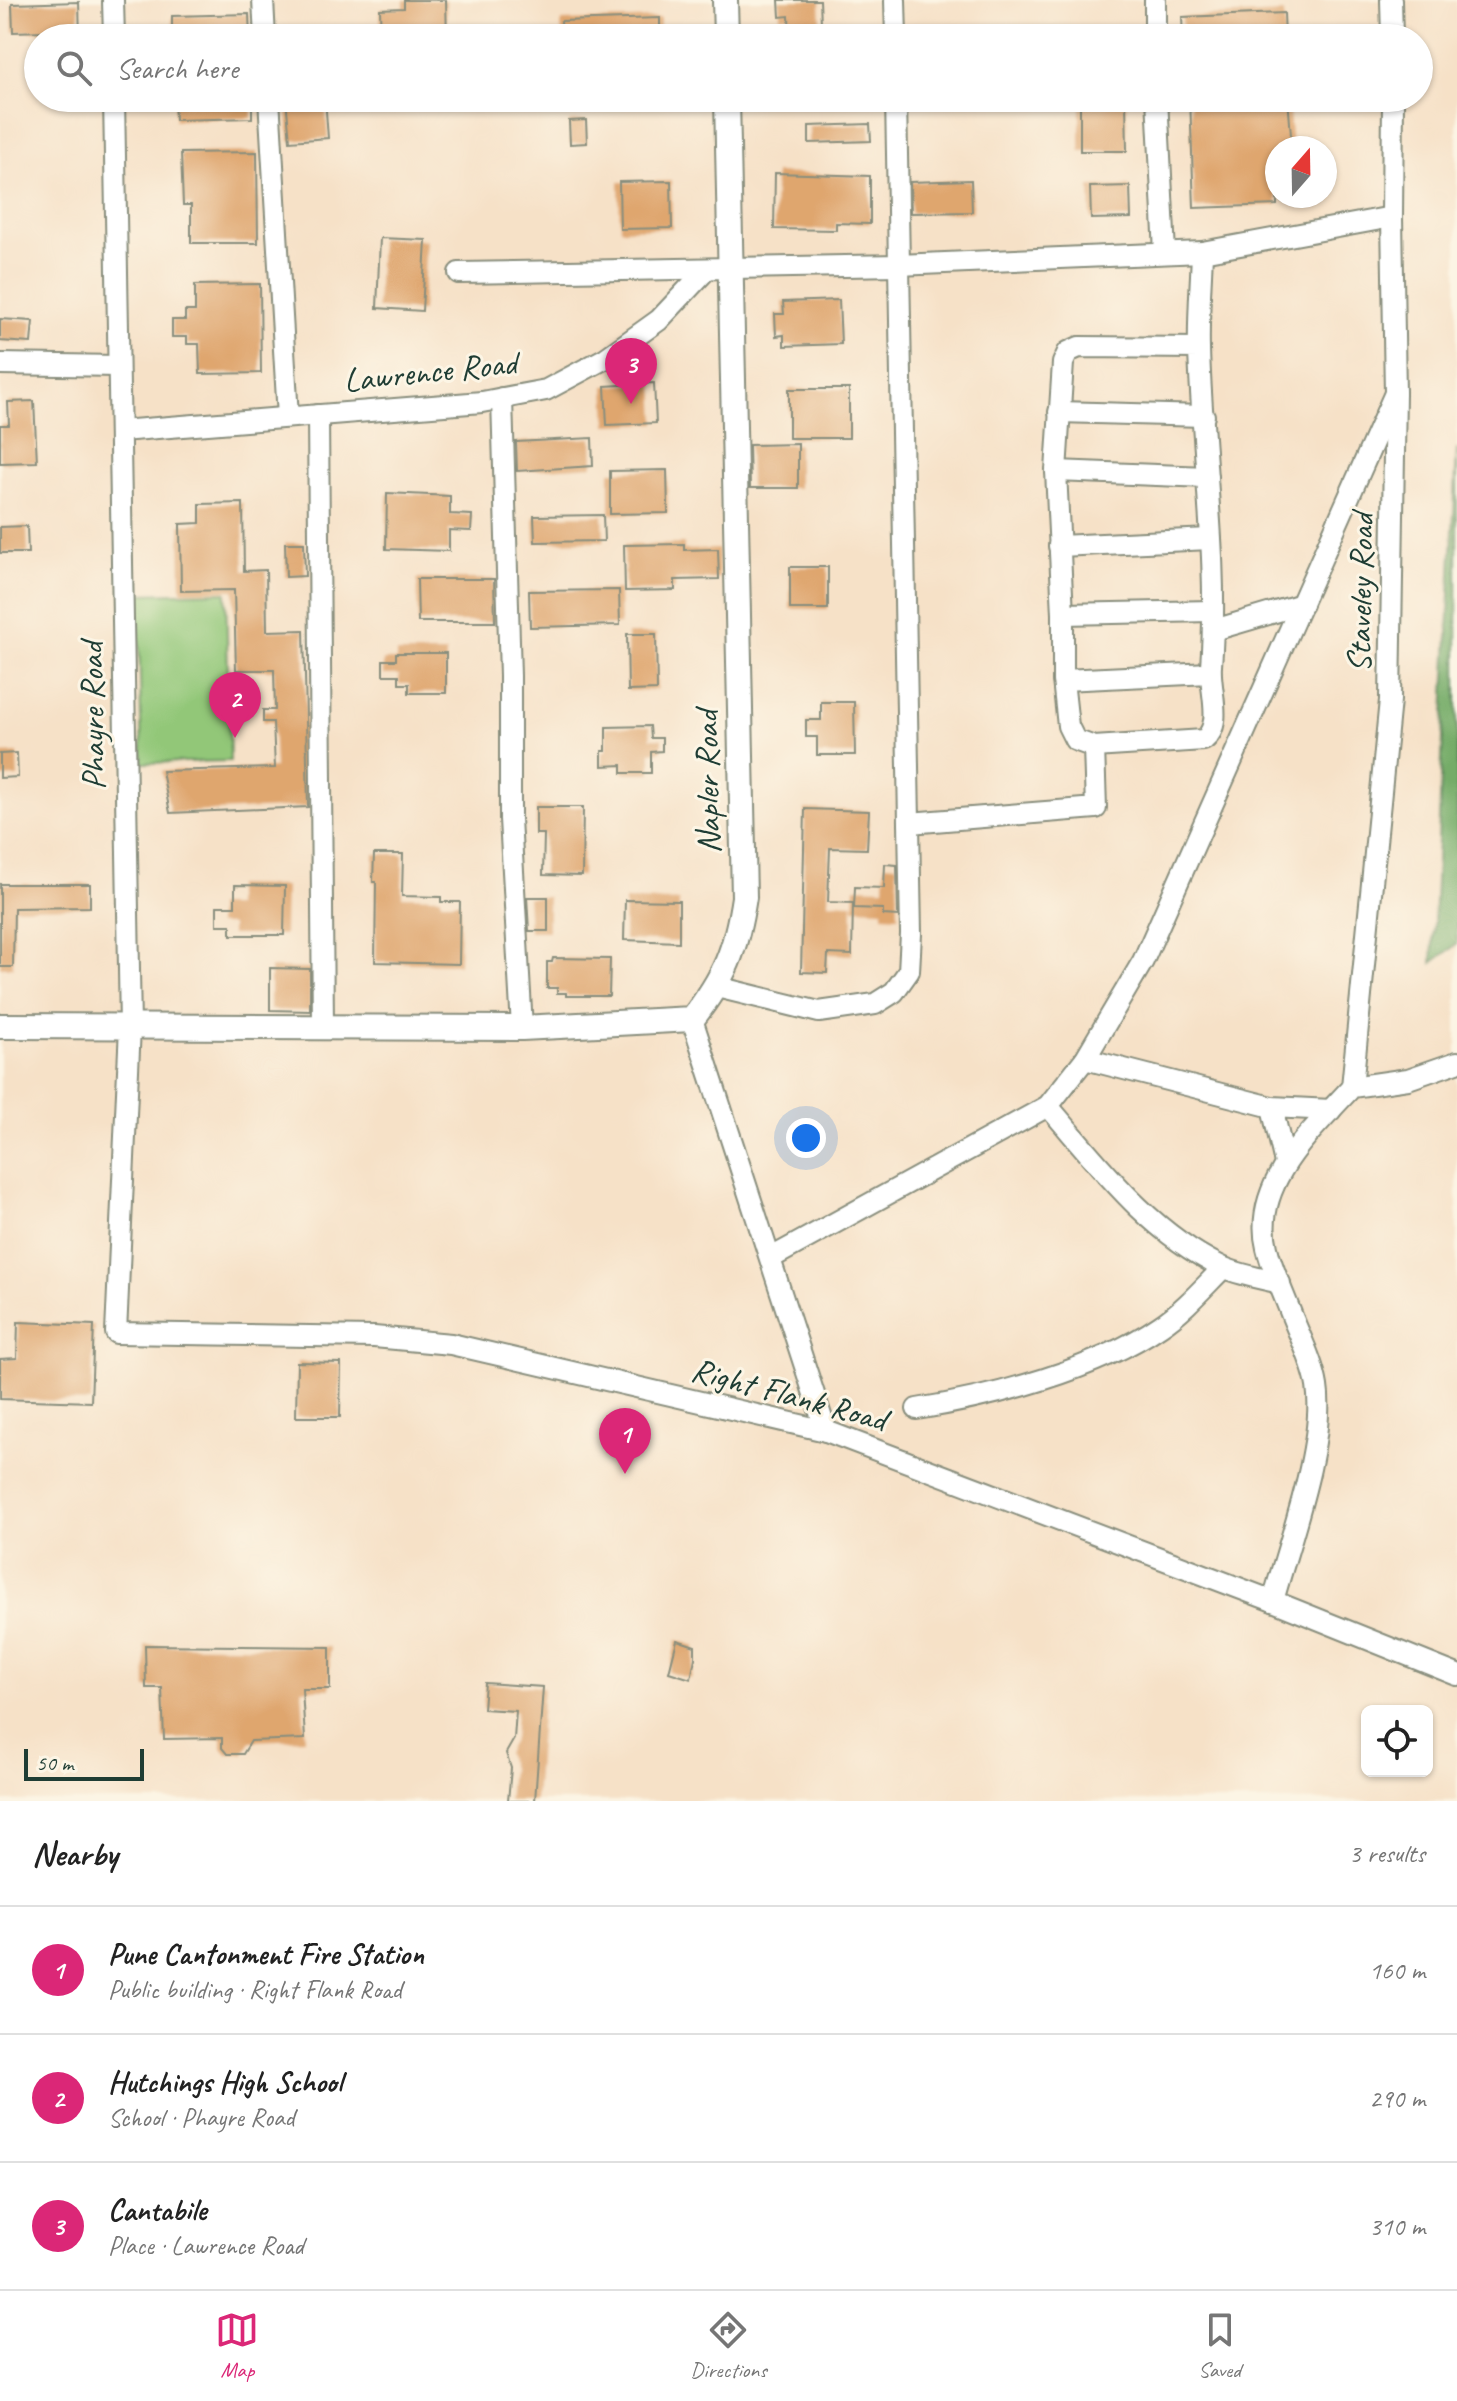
<!DOCTYPE html>
<html lang="en">
<head>
<meta charset="utf-8">
<style>
  body { margin:0; font-family:Caveat,sans-serif; background:#f6f6f6; color:#222 }
  .controls { position:absolute; right:24px; bottom:24px; display:grid; overflow:hidden; border-radius:12px; box-shadow:0 2px 6px #0004 }
  .controls button { width:72px; height:72px; display:grid; place-items:center; padding:0; border:0; border-bottom:2px solid #e0e0e0; background:#fff; color:#222; font:40px sans-serif }
  .compass { position:absolute; left:1265px; top:136px; width:72px; height:72px; border-radius:50%; background:#fff; box-shadow:0 2px 6px #0004; rotate:20deg }
  .scale { position:absolute; left:24px; bottom:20px; width:120px; box-sizing:border-box; padding-left:8px; border:4px solid #1f3d34; border-top:0; font-size:22px; line-height:28px; white-space:nowrap; color:#1f3d34; -webkit-text-stroke:6px #fcf5e5; paint-order:stroke }
  .you { position:absolute; left:806px; top:1138px; width:28px; height:28px; margin:-20px; border:6px solid #fff; border-radius:50%; background:#1a73e8; box-shadow:0 0 0 12px #1a73e833 }
  .badge { display:grid; place-items:center; width:52px; height:52px; border-radius:50%; background:#db2777; color:#fff; font-size:26px; font-weight:700 }
  .pin { position:absolute; translate:-50% -66px; filter:drop-shadow(0 2px 4px #0008) }
  .pin::after { content:''; position:absolute; top:42px; width:28px; height:24px; background:inherit; clip-path:polygon(0 0,100% 0,50% 100%) }
  .list { margin:0; padding:0; list-style:none }
  h2 { display:flex; justify-content:space-between; align-items:center; height:104px; margin:0; padding:0 32px; font-size:34px }
  h2 small { font-size:26px; font-weight:400; color:#767676 }
  .list li { display:grid; grid-template-columns:52px 1fr auto; gap:24px; align-items:center; box-sizing:border-box; height:128px; padding:0 32px; border-top:2px solid #e0e0e0 }
  .list b { display:block; font-size:30px; white-space:nowrap }
  .list p { margin:0; font-size:26px; white-space:nowrap; color:#767676 }
  .list em { font-size:26px; font-style:normal; color:#767676 }
  .icon { flex:none; width:44px; height:44px; fill:none; stroke:currentColor; stroke-width:2; stroke-linecap:round; stroke-linejoin:round }
  .map { position:relative; flex:none; width:1457px; height:1801px; overflow:hidden }
  .search { position:absolute; background:#fff; box-shadow:0 2px 6px #0004; left:24px; right:24px; top:24px; height:88px; display:flex; align-items:center; gap:20px; box-sizing:border-box; padding:0 28px; border-radius:44px; color:#767676; font-size:30px }
  .sheet { height:488px; background:#fff }
  nav { display:flex; justify-content:space-around; align-items:center; box-sizing:border-box; height:112px; border-top:2px solid #e0e0e0; background:#fff; font-size:22px; color:#767676 }
  nav a { display:grid; justify-items:center; gap:4px }
  nav .on { color:#db2777 }
  .map>svg:first-child { display:block }
</style>
</head>
<body>
<div class="map">
<svg width="1457" height="1801" viewBox="0 0 1457 1801">
  <rect width="100%" height="100%" fill="#fcf5e5"/>
  <filter id="ink" filterUnits="userSpaceOnUse"><feTurbulence type="fractalNoise" baseFrequency=".0125" numOctaves="2"/><feDisplacementMap in="SourceGraphic" scale="16" xChannelSelector="R" yChannelSelector="G"/><feConvolveMatrix kernelMatrix="1 2 1 2 8 2 1 2 1" color-interpolation-filters="sRGB"/></filter>
  <filter id="wash" filterUnits="userSpaceOnUse"><feTurbulence type="fractalNoise" baseFrequency=".006" numOctaves="4" result="noise"/><feDisplacementMap in="SourceGraphic" scale="32" xChannelSelector="R" yChannelSelector="G"/><feGaussianBlur stdDeviation="1.8" result="paint"/><feColorMatrix in="noise" values="0 0 0 0 0 0 0 0 0 0 0 0 0 0 0 0 0 1.4 0 .05"/><feComposite in="paint" operator="in"/></filter>
  <g filter="url(#wash)">
    <rect width="100%" height="100%" fill="#f6e1c7"/>
    <polygon fill="#92c778" stroke="#588256" stroke-width="2" points="226,592 230,761 142,763 138,594"/>
    <polygon fill="#75ac68" stroke="#4a744e" stroke-width="2" points="1457,449 1457,944 1432,963"/>
    <g id="blocks">
      <g fill="#dfa66e">
        <polygon points="404,0 446,0 447,38 381,38 380,9 404,8"/>
        <polygon points="779,0 820,0 821,23 830,23 831,38 790,38 789,16 780,17"/>
        <polygon points="79,2 80,38 44,38 44,31 13,32 12,4"/>
        <polygon points="1284,13 1285,38 1183,38 1182,17"/>
        <polygon points="249,14 250,38 172,38 172,16"/>
        <polygon points="660,18 660,38 562,38 561,21"/>
        <polygon points="174,98 252,98 252,118 175,120"/>
        <polygon points="286,98 325,98 328,138 290,141"/>
        <polygon points="1190,98 1288,98 1292,148 1277,148 1277,205 1194,208"/>
        <polygon points="1080,102 1126,102 1127,151 1080,151"/>
        <polygon points="586,120 587,143 570,144 569,121"/>
        <polygon points="870,124 871,141 809,143 809,126"/>
        <polygon points="257,152 258,243 191,243 191,205 183,205 181,153"/>
        <polygon points="775,173 870,176 870,224 836,223 836,230 774,229"/>
        <polygon points="971,180 972,212 911,213 910,182"/>
        <polygon points="671,181 672,228 620,229 619,182"/>
        <polygon points="1130,186 1131,218 1091,219 1090,187"/>
        <polygon points="380,238 426,240 422,311 377,308"/>
        <polygon points="260,284 261,373 200,374 199,344 187,344 187,337 172,337 172,320 185,320 185,311 195,311 195,285"/>
        <polygon points="839,300 841,344 784,346 784,335 776,336 775,314 784,314 783,302"/>
        <polygon points="0,319 33,321 31,343 0,341"/>
        <polygon points="654,383 656,423 607,425 605,386"/>
        <rect x="789" y="389" width="60" height="49"/>
        <polygon points="34,401 37,462 0,463 0,425 9,425 8,402"/>
        <polygon points="592,438 593,466 517,471 516,442"/>
        <polygon points="798,444 798,488 750,488 749,445"/>
        <polygon points="667,470 668,513 610,514 610,471"/>
        <polygon points="387,493 450,496 450,514 472,515 471,531 449,530 449,551 386,549"/>
        <polygon points="243,503 244,571 266,570 267,631 304,630 308,807 170,813 162,771 275,768 273,722 263,722 263,710 275,710 274,670 236,670 234,590 181,591 180,524 200,523 200,504"/>
        <polygon points="603,515 604,541 535,542 534,516"/>
        <polygon points="27,526 28,553 0,553 0,527"/>
        <polygon points="285,543 304,543 305,576 286,577"/>
        <polygon points="684,544 684,550 718,549 719,579 675,580 675,590 625,591 624,545"/>
        <rect x="790" y="567" width="38" height="42"/>
        <polygon points="417,579 494,579 495,622 418,622"/>
        <polygon points="619,590 620,625 530,627 529,591"/>
        <polygon points="627,634 656,634 657,690 628,691"/>
        <polygon points="396,653 446,653 446,693 409,693 409,684 399,684 399,675 383,675 383,660 396,660"/>
        <polygon points="821,702 854,702 855,755 817,755 817,737 806,737 806,720 821,720"/>
        <polygon points="650,726 651,738 662,738 662,751 651,752 651,773 622,773 622,765 602,766 602,751 606,751 606,727"/>
        <polygon points="17,753 18,777 0,778 0,754"/>
        <polygon points="536,807 583,807 582,876 543,875 544,834 536,834"/>
        <polygon points="805,809 869,811 867,849 830,848 828,902 853,903 852,955 828,954 827,973 801,972"/>
        <polygon points="374,854 403,854 402,896 441,897 441,902 460,902 459,964 375,962 376,882 373,882"/>
        <polygon points="885,864 897,865 898,916 883,915 883,909 854,908 855,887 884,888"/>
        <polygon points="0,884 90,884 90,907 14,908 13,967 0,967"/>
        <polygon points="235,885 285,886 284,935 231,935 231,925 217,925 217,906 235,906"/>
        <polygon points="527,897 548,897 548,931 529,931"/>
        <polygon points="625,900 679,901 679,942 624,940"/>
        <polygon points="553,958 610,959 609,996 566,996 566,993 557,993 557,988 547,988 547,962 552,962"/>
        <polygon points="270,968 310,969 310,1011 270,1010"/>
        <polygon points="18,1322 94,1325 91,1402 0,1399 0,1359 17,1358"/>
        <polygon points="297,1362 341,1363 340,1417 296,1417"/>
        <polygon points="677,1640 695,1646 695,1658 691,1679 669,1672"/>
        <polygon points="145,1645 330,1647 330,1689 302,1689 305,1739 251,1741 243,1754 227,1754 222,1748 222,1738 164,1739 162,1688 146,1688"/>
        <polygon points="485,1683 543,1687 535,1801 508,1801 511,1768 506,1753 514,1739 516,1711 483,1709"/>
      </g>
    </g>
  </g>
  <g filter="url(#ink)">
    <use href="#blocks" fill-opacity="0" stroke="#8a8f7e" stroke-width="2"/>
    <g fill="none" stroke-linecap="round" stroke-linejoin="round">
      <defs>
        <g id="minor">
          <polyline points="113,0 114,38"/>
          <polyline points="263,0 265,38"/>
          <polyline points="895,0 896,38"/>
          <polyline points="1155,0 1155,38"/>
          <polyline points="1391,0 1392,38"/>
          <polyline points="114,98 130,1027 116,1333 374,1337 451,1344 826,1431 1273,1601 1457,1675"/>
          <polyline points="269,98 288,417"/>
          <polyline points="1157,98 1165,253"/>
          <polyline points="459,273 898,265 1202,252 1392,217"/>
          <path d="M1199,348l-120,-1 -11,5 -5,11 -7,108 7,143v66l5,46 7,14 19,7 110,-7c20,-16 5,-51 7,-74 8,-105 -9,-212 -12,-317 -1,-32 2,-65 3,-97"/>
          <polyline points="0,364 118,366"/>
          <polyline points="502,398 510,676 510,819 522,1028"/>
          <polyline points="1059,412 1204,416"/>
          <polyline points="318,415 323,1027"/>
          <polyline points="120,431 482,402 546,390 606,358 659,320 706,270"/>
          <polyline points="1056,471 1207,477"/>
          <polyline points="1059,546 1210,539"/>
          <polyline points="1063,614 1212,611"/>
          <polyline points="1214,630 1302,604"/>
          <polyline points="1063,680 1210,673"/>
          <polyline points="909,823 1096,808 1094,747"/>
          <polyline points="717,987 819,1012 875,1004 894,992 909,971 911,934 896,98"/>
          <polyline points="692,1019 826,1431"/>
          <polyline points="1085,1059 1272,1107 1331,1110"/>
          <polyline points="1352,1087 1390,700 1395,393 1392,217 1393,98"/>
          <path d="M1048,1106c52,60 100,125 172,160 18,9 41,12 60,17"/>
          <polyline points="1272,1107 1285,1163"/>
          <polyline points="771,1258 1048,1106 1085,1059 1143,961 1395,393"/>
          <path d="M917,1409c76,-12 179,-39 243,-83 24,-16 43,-38 63,-58"/>
          <path d="M1273,1601c15,-56 53,-159 44,-215 -4,-25 -18,-51 -27,-75 -8,-21 -18,-42 -23,-63 -16,-65 47,-119 85,-161l56,-8 49,-17"/>
        </g>
        <g id="tertiary">
          <polyline points="725,0 726,38"/>
          <path d="M0,1026l522,2 170,-9c33,-42 44,-69 52,-122l-17,-799"/>
        </g>
      </defs>
      <use href="#minor" stroke="#8a8f7e" stroke-width="24"/>
      <use href="#tertiary" stroke="#8a8f7e" stroke-width="28"/>
      <use href="#minor" stroke="#fff" stroke-width="20"/>
      <use href="#tertiary" stroke="#fff" stroke-width="24"/>
    </g>
  </g>
  <g text-anchor="middle" dominant-baseline="central" stroke-width="6" stroke-linejoin="round" paint-order="stroke">
    <g font-size="34" fill="#1f3d34" stroke="#fcf5e5">
      <text transform="translate(430 371) rotate(-6)">Lawrence Road</text>
      <text transform="translate(1360 593) rotate(-89)">Staveley Road</text>
      <text transform="translate(92 716) rotate(-91)">Phayre Road</text>
      <text transform="translate(707 782) rotate(-91)">Napler Road</text>
      <text transform="translate(789 1394) rotate(15)">Right Flank Road</text>
    </g>
  </g>
</svg>
<div class="controls">
<button><svg class="icon" aria-label="locate" viewBox="0 0 24 24"><circle cx="12" cy="12" r="6"/><path d="M12 2v4M12 18v4M2 12h4M18 12h4"/></svg></button>
</div>
<svg class="compass" viewBox="-18 -18 36 36"><path d="M0-13l5 13h-10z" fill="#e53935"/><path d="M0 13l5-13h-10z" fill="#767676"/></svg>
<div class="scale">50 m</div>
<div class="you"></div>
<div class="pin badge" style="left:625px;top:1474px">1</div>
<div class="pin badge" style="left:235px;top:738px">2</div>
<div class="pin badge" style="left:631px;top:404px">3</div>
<div class="search"><svg class="icon" aria-label="search" viewBox="0 0 24 24"><circle cx="10" cy="10" r="6"/><path d="M15 15l6 6"/></svg>Search here</div>
</div>
<section class="sheet">
<h2>Nearby<small>3 results</small></h2>
<ul class="list">
<li><span class="badge">1</span><div><b>Pune Cantonment Fire Station</b><p>Public building · Right Flank Road</p></div><em>160 m</em></li>
<li><span class="badge">2</span><div><b>Hutchings High School</b><p>School · Phayre Road</p></div><em>290 m</em></li>
<li><span class="badge">3</span><div><b>Cantabile</b><p>Place · Lawrence Road</p></div><em>310 m</em></li>
</ul>
</section>
<nav>
<a class="on"><svg class="icon" aria-label="map" viewBox="0 0 24 24"><path d="M3 6l6-2 6 2 6-2v14l-6 2-6-2-6 2zM9 4v14M15 6v14"/></svg>Map</a>
<a><svg class="icon" aria-label="directions" viewBox="0 0 24 24"><path d="M12 3l9 9-9 9-9-9zM9 14v-3h6M13 9l2 2-2 2"/></svg>Directions</a>
<a><svg class="icon" aria-label="saved" viewBox="0 0 24 24"><path d="M7 4h10v16l-5-4-5 4z"/></svg>Saved</a>
</nav>
</body>
</html>
